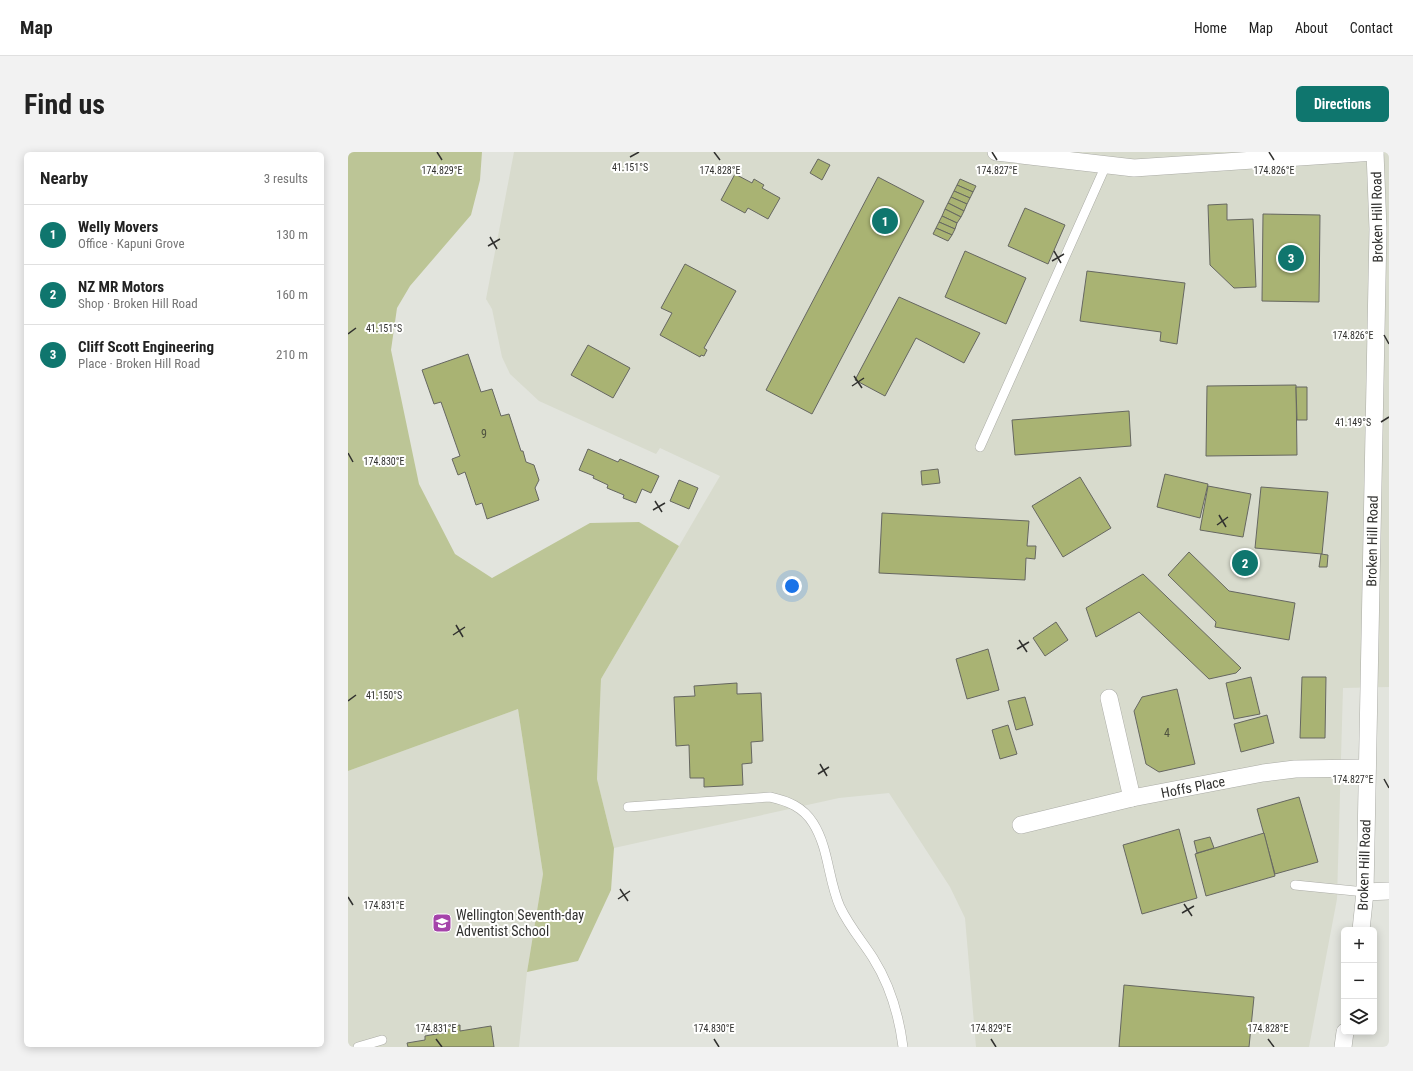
<!DOCTYPE html>
<html lang="en">
<head>
<meta charset="utf-8">
<style>
  body { margin:0; font-family:"Roboto Condensed",sans-serif; background:#f2f2f2; color:#222 }
  .controls { position:absolute; right:12px; bottom:12px; display:grid; overflow:hidden; border-radius:6px; box-shadow:0 2px 10px #0003 }
  .controls button { width:36px; height:36px; display:grid; place-items:center; padding:0; border:0; border-bottom:1px solid #e0e0e0; background:#fff; color:#222; font:20px sans-serif }
  .you { position:absolute; left:444px; top:434px; width:14px; height:14px; margin:-10px; border:3px solid #fff; border-radius:50%; background:#1a73e8; box-shadow:0 0 0 6px #1a73e833 }
  .badge { display:grid; place-items:center; width:26px; height:26px; border-radius:50%; background:#0f766e; color:#fff; font-size:13px; font-weight:700 }
  .pin { position:absolute; translate:-50% -50%; border:2px solid #fff; box-shadow:0 1px 4px #0006 }
  .list { margin:0; padding:0; list-style:none }
  h2 { display:flex; justify-content:space-between; align-items:center; height:52px; margin:0; padding:0 16px; font-size:17px }
  h2 small { font-size:13px; font-weight:400; color:#767676 }
  .list li { display:grid; grid-template-columns:26px 1fr auto; gap:12px; align-items:center; box-sizing:border-box; height:60px; padding:0 16px; border-top:1px solid #e0e0e0 }
  .list b { display:block; font-size:15px; white-space:nowrap }
  .list p { margin:0; font-size:13px; white-space:nowrap; color:#767676 }
  .list em { font-size:13px; font-style:normal; color:#767676 }
  .icon { flex:none; width:22px; height:22px; fill:none; stroke:currentColor; stroke-width:2; stroke-linecap:round; stroke-linejoin:round }
  .map { position:relative; flex:none; width:1041px; height:895px; overflow:hidden; border-radius:6px }
  header { display:flex; align-items:center; gap:24px; box-sizing:border-box; height:56px; padding:0 20px; background:#fff; border-bottom:1px solid #e0e0e0 }
  header strong { font-size:19px }
  nav { display:flex; gap:22px; margin-inline-start:auto; font-size:14px }
  .intro { display:flex; align-items:center; justify-content:space-between; box-sizing:border-box; height:96px; padding:0 24px }
  h1 { margin:0; font-size:28px }
  .button { padding:10px 18px; border-radius:6px; background:#0f766e; color:#fff; font-size:14px; font-weight:700 }
  main { display:flex; gap:24px; padding:0 24px }
  aside { flex:1; background:#fff; border-radius:6px; box-shadow:0 2px 10px #0003 }
  .map>svg:first-child { display:block }
</style>
</head>
<body>
<header>
<strong>Map</strong>
<nav><a>Home</a><a>Map</a><a>About</a><a>Contact</a></nav>
</header>
<div class="intro"><h1>Find us</h1><a class="button">Directions</a></div>
<main>
<aside>
<h2>Nearby<small>3 results</small></h2>
<ul class="list">
<li><span class="badge">1</span><div><b>Welly Movers</b><p>Office · Kapuni Grove</p></div><em>130 m</em></li>
<li><span class="badge">2</span><div><b>NZ MR Motors</b><p>Shop · Broken Hill Road</p></div><em>160 m</em></li>
<li><span class="badge">3</span><div><b>Cliff Scott Engineering</b><p>Place · Broken Hill Road</p></div><em>210 m</em></li>
</ul>
</aside>
<div class="map">
<svg width="1041" height="895" viewBox="0 0 1041 895">
  <rect width="100%" height="100%" fill="#e2e4dd"/>
  <g fill="#d8dbcd">
    <polygon points="166,0 1041,0 1041,535 995,536 989,747 961,895 628,895 617,766 602,735 541,641 491,646 266,696 249,627 253,527 372,324 312,296 308,302 191,249 162,222 154,205 144,157 138,147"/>
    <polygon points="170,557 195,722 179,820 171,895 0,895 0,619"/>
  </g>
  <polygon fill="#bcc596" points="0,0 134,0 132,28 123,63 62,134 49,156 43,198 71,332 107,402 144,426 242,371 291,370 331,394 253,527 249,627 266,696 263,738 230,809 179,820 195,722 170,557 0,619"/>
  <g fill="#a9b373" stroke="#666761">
    <polygon points="470,7 482,13 474,28 462,21"/>
    <polygon points="387,22 404,31 406,27 416,33 414,36 432,46 420,67 400,56 397,61 373,48"/>
    <polygon points="530,25 576,49 464,262 418,238"/>
    <polygon points="612,27 628,34 625,40 609,33"/>
    <polygon points="609,33 625,40 622,46 606,39"/>
    <polygon points="606,39 622,46 619,52 603,45"/>
    <polygon points="603,45 619,52 616,59 600,51"/>
    <polygon points="600,51 616,59 613,65 597,57"/>
    <polygon points="879,52 879,68 905,67 908,135 886,136 862,113 860,53"/>
    <polygon points="677,56 717,73 700,112 660,94"/>
    <polygon points="597,57 613,65 609,71 594,64"/>
    <polygon points="915,62 972,63 971,150 914,149"/>
    <polygon points="594,64 609,71 607,77 591,70"/>
    <polygon points="591,70 607,77 604,83 588,76"/>
    <polygon points="588,76 604,83 600,89 585,82"/>
    <polygon points="617,99 678,126 658,172 597,145"/>
    <polygon points="337,112 388,139 356,196 359,198 356,204 353,203 352,205 312,183 324,161 313,156"/>
    <polygon points="739,119 837,131 829,192 812,189 813,180 732,169"/>
    <polygon points="551,145 632,181 616,211 568,186 537,244 507,228"/>
    <polygon points="240,193 282,216 265,246 223,223"/>
    <polygon points="120,202 133,240 144,237 153,264 161,262 173,299 175,299 178,310 186,313 191,328 187,336 191,348 139,367 134,351 128,353 117,320 110,323 104,307 112,304 93,250 86,252 74,218"/>
    <polygon points="948,233 949,303 858,304 859,234"/>
    <polygon points="948,235 959,235 959,268 949,268"/>
    <polygon points="781,259 783,294 667,303 664,268"/>
    <polygon points="240,297 270,310 272,307 311,324 303,341 294,337 288,351 275,346 276,343 259,336 260,333 245,326 246,324 231,318"/>
    <polygon points="590,317 592,331 574,333 573,319"/>
    <polygon points="817,322 860,332 852,366 809,355"/>
    <polygon points="732,325 763,376 715,405 684,354"/>
    <polygon points="331,328 350,336 341,357 322,349"/>
    <polygon points="860,334 903,342 895,385 852,378"/>
    <polygon points="913,335 980,340 974,402 907,396"/>
    <polygon points="534,361 681,369 679,394 688,394 687,407 678,406 677,428 531,421"/>
    <polygon points="841,400 881,439 947,451 941,488 867,475 868,470 820,423"/>
    <polygon points="973,402 980,403 979,415 971,415"/>
    <polygon points="795,422 893,516 888,521 861,527 791,460 748,485 738,456"/>
    <polygon points="708,470 720,488 697,504 685,486"/>
    <polygon points="640,497 651,538 619,547 608,507"/>
    <polygon points="903,525 912,562 886,567 878,531"/>
    <polygon points="954,525 978,525 977,586 952,586"/>
    <polygon points="389,531 389,542 413,541 415,589 403,590 404,611 394,612 395,633 356,635 356,626 342,626 341,593 328,594 326,545 347,544 346,534"/>
    <polygon points="829,537 847,612 811,620 798,612 786,559 794,545"/>
    <polygon points="677,545 685,573 668,578 660,549"/>
    <polygon points="919,563 926,591 893,600 886,572"/>
    <polygon points="660,573 669,602 652,607 644,578"/>
    <polygon points="951,645 970,710 927,722 909,657"/>
    <polygon points="831,677 849,746 794,762 775,693"/>
    <polygon points="916,681 927,724 858,744 847,702"/>
    <polygon points="862,685 866,696 849,701 846,689"/>
    <polygon points="776,833 906,845 901,895 771,895"/>
    <polygon points="112,873 112,879 143,874 146,895 60,895 59,891 77,888 77,884 100,880 99,875"/>
  </g>
  <g fill="none" stroke-linecap="round" stroke-linejoin="round">
    <defs>
      <g id="lane">
        <polyline points="632,295 758,13"/>
        <path d="M280,655l142,-10c18,4 33,10 43,26 16,25 15,57 27,84 9,19 22,34 33,51 17,27 26,57 30,89"/>
        <polyline points="947,733 1017,740"/>
        <polyline points="10,895 34,888"/>
      </g>
      <g id="street">
        <polyline points="648,0 786,16 1027,0"/>
        <polyline points="761,546 784,646"/>
        <polyline points="673,673 784,646 915,621 947,617 1019,616"/>
        <polyline points="1017,740 1041,739"/>
        <polyline points="1013,778 1017,740 1030,77 1027,0"/>
        <polyline points="995,895 997,880"/>
      </g>
    </defs>
    <use href="#lane" stroke="#abaca6" stroke-width="10"/>
    <use href="#street" stroke="#abaca6" stroke-width="18"/>
    <use href="#lane" stroke="#fff" stroke-width="9"/>
    <use href="#street" stroke="#fff" stroke-width="17"/>
  </g>
  <path fill="none" stroke="#30302e" stroke-width="1.5" d="M89,0l5,8M366,0l6,8M644,0l5,8M921,0l5,8M282,5l9,-5M142,85l7,12M140,94l12,-7M706,99l7,12M704,109l12,-7M0,182l8,-6M1036,183l5,9M506,224l8,12M504,234l12,-8M1033,270l8,-5M0,301l5,9M307,349l7,11M305,358l12,-7M871,363l7,12M869,373l11,-8M108,473l7,12M105,483l12,-8M671,488l8,12M669,497l12,-7M0,549l8,-6M472,612l7,12M470,622l11,-7M1036,627l5,9M272,737l8,12M0,745l5,8M270,747l12,-8M836,752l8,12M834,761l12,-7M88,887l6,8M366,887l5,8M643,887l5,8M920,887l6,8"/>
  <defs>
    <symbol id="school-square" viewBox="-11 -11 22 22"><rect x="-9" y="-9" width="18" height="18" rx="4" fill="#a543aa" stroke="#fffffe"/><path d="M0-5L7-2L0 1L-7-2ZM-4 1L0 2.5L4 1V4Q0 6-4 4Z" fill="#fff"/></symbol>
  </defs>
  <g fill-rule="evenodd">
    <use href="#school-square" x="83" y="760" width="22" height="22"/>
  </g>
  <g text-anchor="middle" dominant-baseline="central" stroke-width="4" stroke-linejoin="round" paint-order="stroke">
    <g font-size="12" fill="#4e513f">
      <text x="136" y="282">9</text>
      <text x="819" y="581">4</text>
    </g>
    <g font-size="14" fill="#30302e" stroke="#fffffe">
      <text transform="translate(1029 65) rotate(-91)">Broken Hill Road</text>
      <text transform="translate(1024 389) rotate(-89)">Broken Hill Road</text>
      <text transform="translate(845 635) rotate(-11)">Hoffs Place</text>
      <text transform="translate(1016 713) rotate(-88)">Broken Hill Road</text>
    </g>
    <g font-size="14" fill="#30302e" stroke="#fffffe" text-anchor="start">
      <text x="108" y="763">Wellington Seventh-day<tspan x="108" dy="16">Adventist School</tspan></text>
    </g>
  </g>
  <g font-size="10" text-anchor="middle" fill="#30302e" stroke="#fffffe" stroke-width="4" stroke-linejoin="round" paint-order="stroke">
    <text x="282" y="19">41.151°S</text>
    <text x="94" y="22">174.829°E</text>
    <text x="372" y="22">174.828°E</text>
    <text x="649" y="22">174.827°E</text>
    <text x="926" y="22">174.826°E</text>
    <text x="36" y="180">41.151°S</text>
    <text x="1005" y="187">174.826°E</text>
    <text x="1005" y="274">41.149°S</text>
    <text x="36" y="313">174.830°E</text>
    <text x="36" y="547">41.150°S</text>
    <text x="1005" y="631">174.827°E</text>
    <text x="36" y="757">174.831°E</text>
    <text x="88" y="880">174.831°E</text>
    <text x="366" y="880">174.830°E</text>
    <text x="643" y="880">174.829°E</text>
    <text x="920" y="880">174.828°E</text>
  </g>
</svg>
<div class="controls">
<button>+</button>
<button>−</button>
<button><svg class="icon" aria-label="layers" viewBox="0 0 24 24"><path d="M12 4l9 5-9 5-9-5zM3 14l9 5 9-5"/></svg></button>
</div>
<div class="you"></div>
<div class="pin badge" style="left:537px;top:69px">1</div>
<div class="pin badge" style="left:897px;top:411px">2</div>
<div class="pin badge" style="left:943px;top:106px">3</div>
</div>
</main>
</body>
</html>
